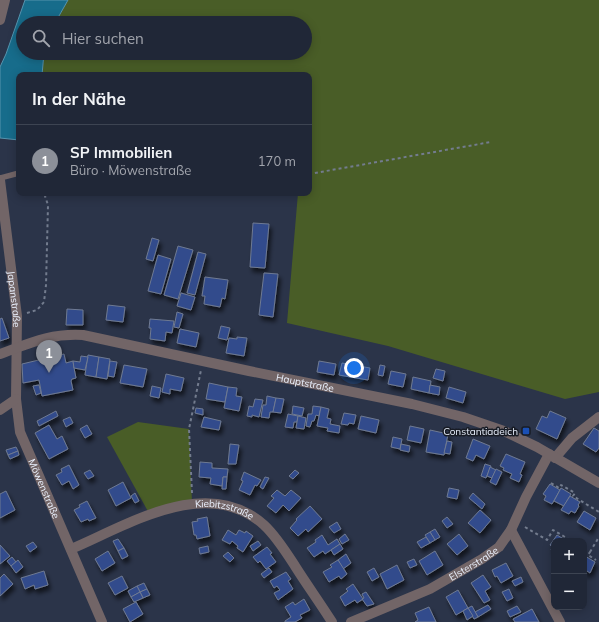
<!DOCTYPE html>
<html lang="de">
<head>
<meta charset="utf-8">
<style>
  body { margin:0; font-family:Mulish,sans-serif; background:#282f3f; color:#f1f3f6 }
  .controls { position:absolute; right:12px; bottom:12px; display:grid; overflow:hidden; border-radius:8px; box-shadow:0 2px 10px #0003 }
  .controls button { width:36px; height:36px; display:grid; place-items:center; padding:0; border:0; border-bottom:1px solid #3d4452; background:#202737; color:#f1f3f6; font:20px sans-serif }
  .you { position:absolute; left:354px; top:368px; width:14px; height:14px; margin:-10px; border:3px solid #fff; border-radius:50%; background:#1a73e8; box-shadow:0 0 0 6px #1a73e833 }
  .badge { display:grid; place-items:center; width:26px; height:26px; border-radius:50%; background:#8c9099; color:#fff; font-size:13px; font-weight:700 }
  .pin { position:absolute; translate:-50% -33px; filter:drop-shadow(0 1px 2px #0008) }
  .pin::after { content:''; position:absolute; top:21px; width:14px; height:12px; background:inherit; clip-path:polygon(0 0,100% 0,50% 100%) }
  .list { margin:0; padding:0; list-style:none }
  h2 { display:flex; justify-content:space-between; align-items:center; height:52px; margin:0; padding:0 16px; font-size:17px }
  h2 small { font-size:13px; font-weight:400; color:#a2a5ad }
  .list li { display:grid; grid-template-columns:26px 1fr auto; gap:12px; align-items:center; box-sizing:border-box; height:72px; padding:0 16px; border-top:1px solid #3d4452 }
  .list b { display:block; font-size:15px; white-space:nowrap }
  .list p { margin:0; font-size:13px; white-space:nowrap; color:#a2a5ad }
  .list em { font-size:13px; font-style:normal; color:#a2a5ad }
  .icon { flex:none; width:22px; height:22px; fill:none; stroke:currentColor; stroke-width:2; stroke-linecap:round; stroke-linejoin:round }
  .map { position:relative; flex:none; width:599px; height:622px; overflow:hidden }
  .search { position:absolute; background:#202737; box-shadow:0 2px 10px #0003; left:16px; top:16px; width:296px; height:44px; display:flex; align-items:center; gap:10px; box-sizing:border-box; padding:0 14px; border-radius:22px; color:#a2a5ad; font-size:15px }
  .panel { position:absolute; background:#202737; box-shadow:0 2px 10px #0003; left:16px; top:72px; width:296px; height:124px; border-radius:8px }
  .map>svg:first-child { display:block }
</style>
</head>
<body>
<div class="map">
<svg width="599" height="622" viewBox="0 0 599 622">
  <defs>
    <filter id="shadow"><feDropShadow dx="2.5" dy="4.5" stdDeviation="2" flood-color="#0009"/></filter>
  </defs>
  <rect width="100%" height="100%" fill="#2b3449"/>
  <g fill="#495d27">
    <polygon points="68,0 599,0 599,392 565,399 388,346 287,323 298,193 309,193 309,75 42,75 44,53 305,53 305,23 55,23"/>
    <polygon points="138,422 189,429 192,503 150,515 107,437"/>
  </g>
  <polygon fill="#176c8b" stroke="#5694ae" points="25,0 68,0 55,23 23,23 23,53 44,53 42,75 19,75 19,140 0,138 0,67 6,54"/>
  <g fill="#314b8c" stroke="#6f7a92" filter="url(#shadow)">
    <polygon points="253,223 269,224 265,268 250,267"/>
    <polygon points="152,238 159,240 153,261 146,259"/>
    <polygon points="178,246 193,250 178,299 164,295"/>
    <polygon points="198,252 206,254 195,295 187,293"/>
    <polygon points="158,255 171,259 161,294 148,291"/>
    <polygon points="264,273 278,274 273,317 259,315"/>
    <polygon points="205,277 228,280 225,299 222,298 220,307 204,304 205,296 202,296"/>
    <polygon points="181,293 195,297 191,310 177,306"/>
    <polygon points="108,305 125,307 123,322 106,320"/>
    <polygon points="67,309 83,310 83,325 66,325"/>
    <polygon points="177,312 183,314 179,328 174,327"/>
    <polygon points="2,318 9,338 0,341 0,319"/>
    <polygon points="150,319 174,321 172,333 166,332 165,341 150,339 151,328 149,328"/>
    <polygon points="221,326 230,328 227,340 218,338"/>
    <polygon points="180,329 199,333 196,347 177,343"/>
    <polygon points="237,337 247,338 244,356 226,353 229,338 237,339"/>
    <polygon points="64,354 66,363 73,361 74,368 76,378 72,379 71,381 73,390 42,396 39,380 23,383 22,364"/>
    <polygon points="88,355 99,357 96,377 85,375"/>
    <polygon points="81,356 88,357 85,370 74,368 73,361 80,362"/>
    <polygon points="99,357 110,359 107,379 96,377"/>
    <polygon points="110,361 117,362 114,377 108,376"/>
    <polygon points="319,361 336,364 334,375 317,372"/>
    <polygon points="342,363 370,368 368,380 339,375"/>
    <polygon points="124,365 147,369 143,387 120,383"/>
    <polygon points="380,365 385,366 383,376 378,375"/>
    <polygon points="436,369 445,371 443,381 433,378"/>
    <polygon points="391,371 406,374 403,387 388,384"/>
    <polygon points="166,374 184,378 181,391 170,389 170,394 162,392"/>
    <polygon points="413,377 431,381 429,393 411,389"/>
    <polygon points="209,383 228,387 225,402 206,399"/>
    <polygon points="39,385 41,393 36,395 33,386"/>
    <polygon points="430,385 440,387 439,395 429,393"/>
    <polygon points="152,386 161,388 159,398 150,396"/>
    <polygon points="228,387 237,388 236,396 242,397 239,411 224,408"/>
    <polygon points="449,387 466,392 463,403 446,398"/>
    <polygon points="267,396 276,398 273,412 270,412 269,418 261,417 263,405 266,405"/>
    <polygon points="276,398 284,399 281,413 273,412"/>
    <polygon points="255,399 263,400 259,417 252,415 252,417 247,416 249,406 253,407"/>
    <polygon points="293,406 304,408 302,416 292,414"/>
    <polygon points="313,406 321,407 319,416 316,415 314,421 312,421 310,427 306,426 308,414 312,414"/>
    <polygon points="321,407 329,409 327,418 331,419 330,424 340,426 339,433 327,431 328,428 317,426"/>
    <polygon points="196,408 203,409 203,415 195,413"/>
    <polygon points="56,411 58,416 39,426 37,421"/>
    <polygon points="550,411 566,418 557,439 536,429 542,416 547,418"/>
    <polygon points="344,413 356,415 354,424 349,423 348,425 341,424"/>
    <polygon points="288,414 298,416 297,422 294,422 293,428 285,427"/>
    <polygon points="298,416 306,418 304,429 296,428"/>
    <polygon points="361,416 379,420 376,433 358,429"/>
    <polygon points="70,417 73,423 66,427 63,420"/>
    <polygon points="204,417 221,421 219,430 201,427"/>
    <polygon points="49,425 57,439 62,436 68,449 49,459 35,433"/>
    <polygon points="87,425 92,434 85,438 80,429"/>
    <polygon points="410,426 424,429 421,443 407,440"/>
    <polygon points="594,428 599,431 599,448 596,452 583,444"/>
    <polygon points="430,430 448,434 444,455 426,452"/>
    <polygon points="393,437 402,439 400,449 391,447"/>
    <polygon points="473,439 490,446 484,459 476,455 473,461 466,458"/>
    <polygon points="447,441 452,442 450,454 444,453"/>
    <polygon points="230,444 239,445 236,464 228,464"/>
    <polygon points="401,444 410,446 409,452 400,450"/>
    <polygon points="16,447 18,451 8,455 6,450"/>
    <polygon points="18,451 19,455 10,459 8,455"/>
    <polygon points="506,454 525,462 520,474 522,475 519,482 510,478 512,474 503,470 504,468 500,466"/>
    <polygon points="200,462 212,463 212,468 228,469 227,477 223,477 222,486 210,484 211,478 199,477"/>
    <polygon points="485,464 491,466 486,478 481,476"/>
    <polygon points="69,465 79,485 73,489 69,481 62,485 56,475 62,472 61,469"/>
    <polygon points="490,467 496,470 492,478 487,476"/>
    <polygon points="496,469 502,472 496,485 490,482"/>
    <polygon points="90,470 94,476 88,479 84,473"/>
    <polygon points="295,470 299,473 293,479 289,476"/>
    <polygon points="244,472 261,480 257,486 255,485 250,495 239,490 243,481 241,480"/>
    <polygon points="223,477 227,477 226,489 222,489"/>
    <polygon points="265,477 269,478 263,489 260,487"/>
    <polygon points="123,482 131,498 116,506 108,490"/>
    <polygon points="550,484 560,490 552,504 544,500 546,496 543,494"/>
    <polygon points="449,488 459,490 457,499 447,497"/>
    <polygon points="561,488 571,494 564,506 554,501"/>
    <polygon points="277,490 285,496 291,490 301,498 289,511 283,505 276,513 267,506 274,498 271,496"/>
    <polygon points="6,491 15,510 0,518 0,494"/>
    <polygon points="135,493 139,501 135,503 131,496"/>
    <polygon points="473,493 485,504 482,509 469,498"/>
    <polygon points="570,496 580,502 578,505 579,506 575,513 571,511 569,514 561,510"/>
    <polygon points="87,501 96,518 89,521 88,519 81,522 74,510 80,507 79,505"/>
    <polygon points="310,506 322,519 308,532 306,529 298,536 290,528 297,520 296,519"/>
    <polygon points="480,510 491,520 480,533 468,523"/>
    <polygon points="584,511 596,518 590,530 577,522"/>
    <polygon points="207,517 210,536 197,539 196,535 194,535 192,522 198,521 197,519"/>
    <polygon points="447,517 453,524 447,528 442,521"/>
    <polygon points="337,522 341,529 334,533 329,527"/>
    <polygon points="435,529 440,537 435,540 430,532"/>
    <polygon points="228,530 236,535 239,530 245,533 246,531 253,536 243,552 237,548 238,546 232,541 230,544 222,540"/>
    <polygon points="430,532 435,540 430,543 425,535"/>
    <polygon points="345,534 349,540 342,544 339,539"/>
    <polygon points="459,534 468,546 457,555 447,544"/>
    <polygon points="322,535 328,545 337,539 340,544 325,554 323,551 314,557 307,548 316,542 315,540"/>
    <polygon points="557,535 567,541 554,541 554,552 551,550 553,547 550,545"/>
    <polygon points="426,537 430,543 421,548 417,542"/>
    <polygon points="118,539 124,548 118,551 113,541"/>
    <polygon points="258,541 261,545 253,551 250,546"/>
    <polygon points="33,542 37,547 30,552 26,546"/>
    <polygon points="340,544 343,549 334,555 331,550"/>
    <polygon points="0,545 10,556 0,564"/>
    <polygon points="208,546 209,552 200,554 199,548"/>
    <polygon points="267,547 272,553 270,554 276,562 266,569 260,561 258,563 253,557"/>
    <polygon points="124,548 128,556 122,559 118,551"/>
    <polygon points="108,551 115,563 102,571 95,559"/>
    <polygon points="435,551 443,565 427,575 419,561"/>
    <polygon points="228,552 234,558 230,562 223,556"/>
    <polygon points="346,554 351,563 343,569 338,560"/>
    <polygon points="585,556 595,562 590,573 587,571 585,574 584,558"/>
    <polygon points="12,557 16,562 11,566 7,561"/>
    <polygon points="414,559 417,565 410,568 407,562"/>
    <polygon points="18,560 23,567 16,573 11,566"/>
    <polygon points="338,560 347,574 341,579 339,576 329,582 323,572 332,567 330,565"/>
    <polygon points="506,563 513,576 501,583 497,576 495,577 492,570"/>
    <polygon points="397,565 404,580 387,589 380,574"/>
    <polygon points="269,568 272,572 264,578 261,574"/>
    <polygon points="374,568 379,577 372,581 367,572"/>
    <polygon points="44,571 48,585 35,589 34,585 25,589 21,578"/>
    <polygon points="286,572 291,579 288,581 293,589 278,600 274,593 280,590 277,586 274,588 270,581"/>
    <polygon points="4,574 13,584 0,596 0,578"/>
    <polygon points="483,575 491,587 485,591 490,600 484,603 471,583"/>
    <polygon points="122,576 128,588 115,595 108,583"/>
    <polygon points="521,577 523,582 515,586 512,581"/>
    <polygon points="144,583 147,589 140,592 137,586"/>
    <polygon points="353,584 363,599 357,603 355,600 345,606 340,597 348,591 346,589"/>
    <polygon points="137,586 140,592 131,597 128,591"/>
    <polygon points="147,589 150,595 143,598 140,592"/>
    <polygon points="509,589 513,598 507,601 502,592"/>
    <polygon points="458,590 468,608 456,615 446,597"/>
    <polygon points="140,592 143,598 134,602 131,597"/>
    <polygon points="366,592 374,604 367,606 362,599 364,598 362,594"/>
    <polygon points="304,599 310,610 300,615 302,618 295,622 285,622 285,621 291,617 285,607 293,602 295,605"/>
    <polygon points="136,602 143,614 130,622 123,609"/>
    <polygon points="488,605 491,609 478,617 475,612"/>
    <polygon points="472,606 478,617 474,619 468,608"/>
    <polygon points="517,606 521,612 510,617 507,611"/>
    <polygon points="429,607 436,622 415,622 418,620 415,613"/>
    <polygon points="468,608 473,616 467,620 463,611"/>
    <polygon points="532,609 539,622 515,622 513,619"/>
  </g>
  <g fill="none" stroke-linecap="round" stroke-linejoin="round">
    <g stroke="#737c8e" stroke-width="2" stroke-dasharray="3 3" stroke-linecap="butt">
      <polyline points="309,174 491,142"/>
      <polyline points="27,313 37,310 44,302 46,285 48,205 44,193"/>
      <polyline points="551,483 559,488 561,485 575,493 573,496 599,512"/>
      <polyline points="192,493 189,429 201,370"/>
      <polyline points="525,527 547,540 553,530 570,540 569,541"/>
      <polyline points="584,549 590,552 588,555 596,560"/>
      <polyline points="590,552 599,537"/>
    </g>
    <polyline stroke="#726567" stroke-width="5.5" points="0,178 19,173"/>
    <g stroke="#726567" stroke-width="10">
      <polyline points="0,20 5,0"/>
      <path id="s1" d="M0,180l17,136 -1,83 4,33 82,190"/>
      <polyline points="0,410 16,399"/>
      <polyline points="555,458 572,438 599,417"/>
      <polyline points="511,530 560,622"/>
      <path id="s2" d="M71,549c57,-24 136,-75 193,-24 12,11 22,27 31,41 12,19 25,37 37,56"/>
      <path id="s3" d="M351,622l79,-33 52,-30 17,-12 12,-17 15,-33 23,-43"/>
    </g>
    <path stroke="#726567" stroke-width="10" id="s4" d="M0,354c30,-11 51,-21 83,-19l166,36 163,33 51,13 41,14 33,16 62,36"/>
  </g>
  <rect fill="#1a4fb4" stroke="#181c25" stroke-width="1.5" x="522" y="427" width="8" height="8" rx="2"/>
  <g text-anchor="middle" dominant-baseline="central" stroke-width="3" stroke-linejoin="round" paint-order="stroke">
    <g font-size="10" fill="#eaf1fe" stroke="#181c25">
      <text stroke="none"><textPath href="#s1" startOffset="120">Japanstraße</textPath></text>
      <text stroke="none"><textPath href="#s4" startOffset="313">Hauptstraße</textPath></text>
      <text stroke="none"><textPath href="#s1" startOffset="315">Möwenstraße</textPath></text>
      <text stroke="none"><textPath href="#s2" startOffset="163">Kiebitzstraße</textPath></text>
      <text stroke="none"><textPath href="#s3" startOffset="136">Elsterstraße</textPath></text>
    </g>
    <g font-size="10" fill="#eaf1fe" stroke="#181c25" text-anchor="end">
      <text x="518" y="431">Constantiadeich</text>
    </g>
  </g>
</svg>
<div class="controls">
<button>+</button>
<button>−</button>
</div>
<div class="you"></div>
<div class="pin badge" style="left:49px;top:373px">1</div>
<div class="search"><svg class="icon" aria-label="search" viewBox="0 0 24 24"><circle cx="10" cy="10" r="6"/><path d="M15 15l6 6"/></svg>Hier suchen</div>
<section class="panel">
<h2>In der Nähe<small></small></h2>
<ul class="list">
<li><span class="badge">1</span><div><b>SP Immobilien</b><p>Büro · Möwenstraße</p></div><em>170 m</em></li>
</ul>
</section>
</div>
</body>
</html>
